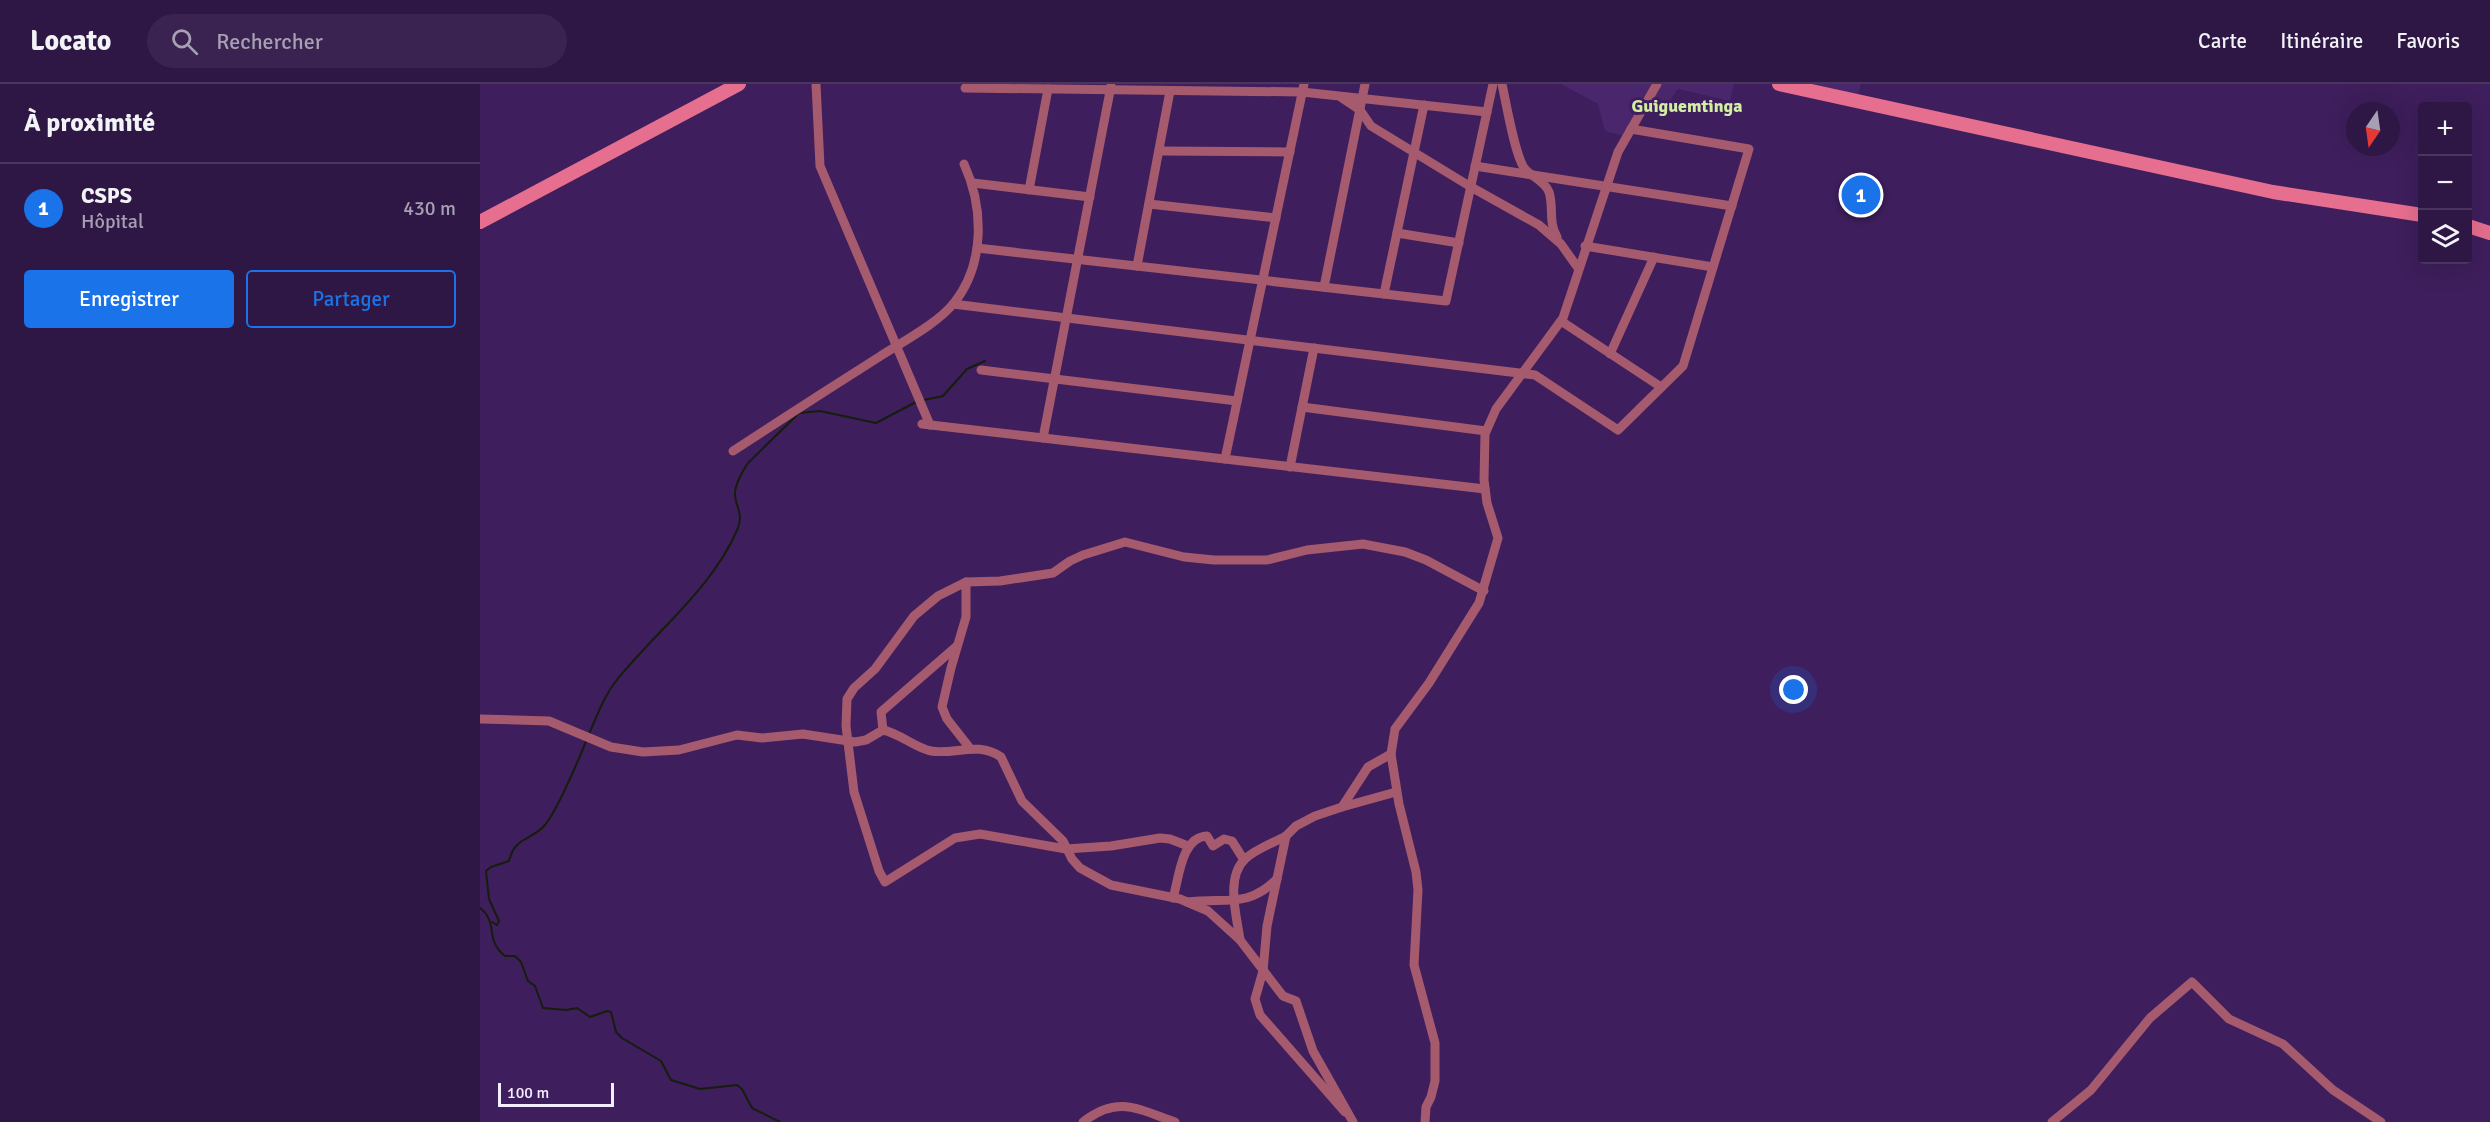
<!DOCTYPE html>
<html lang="fr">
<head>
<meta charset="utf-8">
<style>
  body { margin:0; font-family:Signika,sans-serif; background:#3a2350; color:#f1f3f6 }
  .controls { position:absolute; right:18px; top:18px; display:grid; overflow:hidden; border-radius:6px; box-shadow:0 6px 24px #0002 }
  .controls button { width:54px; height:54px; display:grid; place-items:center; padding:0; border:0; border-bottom:2px solid #49355e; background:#2e1645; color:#f1f3f6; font:30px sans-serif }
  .compass { position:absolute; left:1866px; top:18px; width:54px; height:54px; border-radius:50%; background:#2e1645; box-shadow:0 6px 24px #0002; rotate:193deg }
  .scale { position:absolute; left:18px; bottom:15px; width:116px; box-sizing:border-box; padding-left:6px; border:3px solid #f4edfd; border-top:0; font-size:16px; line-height:21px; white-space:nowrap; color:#f4edfd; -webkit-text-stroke:4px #3e1e5c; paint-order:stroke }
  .you { position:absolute; left:1314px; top:606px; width:21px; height:21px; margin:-15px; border:4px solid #fff; border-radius:50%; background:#1a73e8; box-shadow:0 0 0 9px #1a73e833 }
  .badge { display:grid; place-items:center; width:39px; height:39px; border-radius:50%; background:#1a73e8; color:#fff; font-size:20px; font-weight:700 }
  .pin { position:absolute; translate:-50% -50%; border:3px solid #fff; box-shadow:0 2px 6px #0006 }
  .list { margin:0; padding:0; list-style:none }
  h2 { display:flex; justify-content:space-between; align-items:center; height:78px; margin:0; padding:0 24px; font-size:26px }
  h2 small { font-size:20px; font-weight:400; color:#a79fb3 }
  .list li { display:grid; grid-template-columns:39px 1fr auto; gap:18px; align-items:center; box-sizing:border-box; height:90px; padding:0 24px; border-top:2px solid #49355e }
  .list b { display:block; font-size:22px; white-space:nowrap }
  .list p { margin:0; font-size:20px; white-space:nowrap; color:#a79fb3 }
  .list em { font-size:20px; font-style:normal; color:#a79fb3 }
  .actions { display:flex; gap:12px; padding:18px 24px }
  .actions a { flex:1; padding:14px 0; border:2px solid #1a73e8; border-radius:6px; text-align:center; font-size:21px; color:#1a73e8 }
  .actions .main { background:#1a73e8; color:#fff }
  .icon { flex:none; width:33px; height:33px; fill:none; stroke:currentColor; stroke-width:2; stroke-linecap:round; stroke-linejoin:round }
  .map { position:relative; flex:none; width:2010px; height:1038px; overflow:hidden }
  header { display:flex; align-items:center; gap:36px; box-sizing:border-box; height:84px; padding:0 30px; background:#2e1645; border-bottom:2px solid #49355e }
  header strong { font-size:28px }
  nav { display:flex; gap:33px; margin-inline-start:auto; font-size:21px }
  .search { width:420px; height:54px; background:#3a2350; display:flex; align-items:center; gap:15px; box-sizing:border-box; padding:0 21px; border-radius:33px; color:#a79fb3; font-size:22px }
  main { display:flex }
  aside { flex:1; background:#2e1645 }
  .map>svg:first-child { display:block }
</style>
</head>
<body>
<header>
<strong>Locato</strong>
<div class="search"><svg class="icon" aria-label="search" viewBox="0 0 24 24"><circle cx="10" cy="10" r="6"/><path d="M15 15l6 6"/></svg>Rechercher</div>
<nav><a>Carte</a><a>Itinéraire</a><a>Favoris</a></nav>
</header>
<main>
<aside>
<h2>À proximité<small></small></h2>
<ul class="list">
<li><span class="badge">1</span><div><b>CSPS</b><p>Hôpital</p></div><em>430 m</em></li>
</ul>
<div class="actions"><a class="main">Enregistrer</a><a>Partager</a></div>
</aside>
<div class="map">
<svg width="2010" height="1038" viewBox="0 0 2010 1038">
  <rect width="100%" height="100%" fill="#3e1e5c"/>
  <g fill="#4a266c">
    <polygon points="1081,0 1254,0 1250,17 1198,5 1186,22 1166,19 1147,53 1125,47 1118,20"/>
    <polygon points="1313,0 1381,0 1377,17"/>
  </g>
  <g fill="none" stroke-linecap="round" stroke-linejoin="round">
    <g stroke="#171d0c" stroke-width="2">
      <polyline points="444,316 463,312 487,285 505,277"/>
      <path d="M109,650c8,-18 15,-38 27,-53 40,-50 97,-93 122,-153 6,-16 -4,-23 -3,-36 1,-9 8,-22 13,-29l51,-50 21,-2 56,12 40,-21"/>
      <path d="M0,824c19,14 4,32 25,48h10l6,6 7,19 7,5 8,22 23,2 11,-2 13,9 17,-6 4,1 5,20 6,6 39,23 10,19 29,9 37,-4 5,4 10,19 28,14"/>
      <path d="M12,838l5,3 2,-4 -10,-22 -3,-28 5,-4 18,-6c6,-25 22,-20 36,-36 14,-18 33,-64 42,-86"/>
    </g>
    <g stroke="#a55a6d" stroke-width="9">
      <polyline points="336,0 340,82 450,341"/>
      <path d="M1022,0c4,18 13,73 23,85 7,8 20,12 24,23 5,15 -1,30 8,45"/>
      <polyline points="485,4 822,8 1007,28"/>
      <polyline points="862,14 880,26 891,42 991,103 1059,141 1081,160 1098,184"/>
      <polyline points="679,67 810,68"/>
      <polyline points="995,82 1252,122"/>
      <polyline points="493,99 610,113"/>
      <polyline points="549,106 568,5"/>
      <polyline points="669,120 796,134"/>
      <polyline points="917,149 979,159"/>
      <polyline points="1105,162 1233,183"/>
      <polyline points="497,164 966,217 1013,0"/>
      <polyline points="657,182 690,7"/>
      <polyline points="844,203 885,0"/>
      <polyline points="904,210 944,21"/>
      <polyline points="473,220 1055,291 1138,346 1203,282 1269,65 1151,45"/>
      <polyline points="1081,237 1181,303"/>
      <polyline points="1130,270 1174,173"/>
      <polyline points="501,286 757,317"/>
      <polyline points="822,323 1006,347"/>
      <polyline points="442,340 1005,405"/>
      <polyline points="563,354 631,2"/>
      <path d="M253,367c49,-32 97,-63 146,-94 23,-15 58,-33 75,-54 31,-39 30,-95 10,-139"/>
      <polyline points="745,375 824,0"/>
      <polyline points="810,383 834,264"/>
      <polyline points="486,498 486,533 471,584 462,623 467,635 489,663"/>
      <path d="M0,635l69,2 62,26 32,5 36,-2 58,-15 25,3 41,-4 52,8 11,-2 17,-10c18,4 32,18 48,21 24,4 47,-10 70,6l21,44 41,40 9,18 8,9 31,17 69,14 28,12 32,29 43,56 13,5 17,50 40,71"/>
      <polyline points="403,646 401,628 477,562"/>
      <polyline points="862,723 916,708"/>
      <polyline points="708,762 690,755 680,754 631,762 586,765 500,750 475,754 405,798 399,787 374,708 366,642 367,615 374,604 395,585 434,532 458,512 486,498 520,497 573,489 590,477 603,471 645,458 704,473 734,476 787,476 827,466 883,460 925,468 946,476 1004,507"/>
      <path d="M693,814c6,-19 8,-61 34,-62l6,10 11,-7 8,2 12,19"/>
      <path d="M707,818c38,-5 60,7 90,-23"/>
      <path d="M760,856c-3,-23 -15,-62 5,-81 11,-10 28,-16 41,-23"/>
      <polyline points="865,1028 780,931 775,915 783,887 787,842 806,752 816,742 835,732 862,723 888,683 911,670"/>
      <path d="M603,1038c35,-27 55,-13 92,0"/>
      <polyline points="945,1038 946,1023 951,1013 955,997 955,959 934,881 938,806 936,788 919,720 911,670 915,645 949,599 999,519 1018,454 1007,419 1004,396 1005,350 1016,325 1083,234 1138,68 1177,0"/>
      <polyline points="1572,1038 1611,1006 1670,934 1712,898 1749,935 1803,960 1853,1006 1901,1038"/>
    </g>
    <g stroke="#e66e8e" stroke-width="14">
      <polyline points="1299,0 1793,108 1942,131"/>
      <polyline points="0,138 259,0"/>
      <polyline points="1988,142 2010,149"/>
    </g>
  </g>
  <g text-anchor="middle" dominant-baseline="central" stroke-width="6" stroke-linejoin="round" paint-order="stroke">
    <g font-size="18" font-weight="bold" fill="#d2eea4" stroke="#3e1e5c">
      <text x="1207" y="22">Guiguemtinga</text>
    </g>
  </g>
</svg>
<div class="controls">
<button>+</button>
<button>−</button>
<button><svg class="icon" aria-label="layers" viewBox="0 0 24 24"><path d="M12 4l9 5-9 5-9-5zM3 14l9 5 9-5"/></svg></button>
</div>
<svg class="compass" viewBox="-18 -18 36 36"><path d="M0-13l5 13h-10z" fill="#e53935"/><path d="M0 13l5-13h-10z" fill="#a79fb3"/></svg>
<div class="scale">100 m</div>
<div class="you"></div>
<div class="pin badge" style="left:1381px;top:111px">1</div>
</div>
</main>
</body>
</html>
